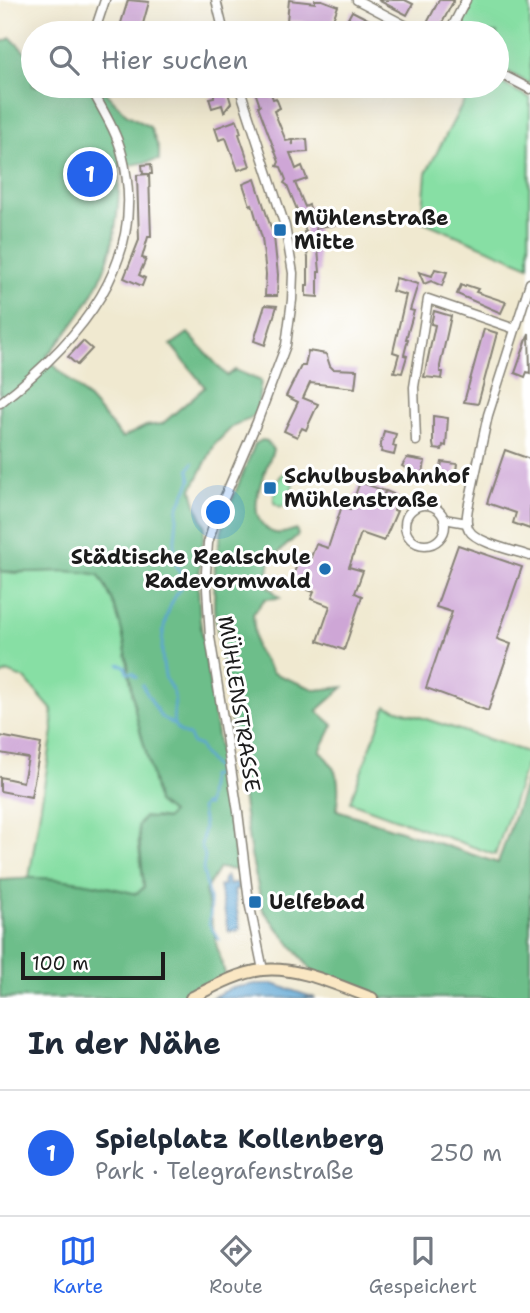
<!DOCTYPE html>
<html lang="de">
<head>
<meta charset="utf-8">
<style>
  body { margin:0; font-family:"Shantell Sans",sans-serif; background:#f6f6f7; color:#1f2937 }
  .scale { position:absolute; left:21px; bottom:18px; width:144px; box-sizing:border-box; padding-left:7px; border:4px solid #1c1c1c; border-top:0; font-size:19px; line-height:24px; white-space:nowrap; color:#1c1c1c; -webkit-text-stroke:5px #fff; paint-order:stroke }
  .you { position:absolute; left:219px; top:513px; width:24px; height:24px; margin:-18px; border:5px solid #fff; border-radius:50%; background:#1a73e8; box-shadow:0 0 0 10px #1a73e833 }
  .badge { display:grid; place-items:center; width:46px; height:46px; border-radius:50%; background:#2563eb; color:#fff; font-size:23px; font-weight:700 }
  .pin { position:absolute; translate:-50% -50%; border:4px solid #fff; box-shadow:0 2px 7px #0006 }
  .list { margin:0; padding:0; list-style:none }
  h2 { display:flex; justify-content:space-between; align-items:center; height:91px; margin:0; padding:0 28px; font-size:30px }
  h2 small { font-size:23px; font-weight:400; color:#747a83 }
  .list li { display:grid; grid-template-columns:46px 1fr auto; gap:21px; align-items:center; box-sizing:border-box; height:126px; padding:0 28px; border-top:2px solid #e0e1e3 }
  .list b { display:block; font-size:26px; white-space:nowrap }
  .list p { margin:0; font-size:23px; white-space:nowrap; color:#747a83 }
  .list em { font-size:23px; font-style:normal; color:#747a83 }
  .icon { flex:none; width:38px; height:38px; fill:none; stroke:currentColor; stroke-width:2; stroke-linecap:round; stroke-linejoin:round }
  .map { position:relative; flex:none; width:530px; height:998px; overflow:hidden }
  .search { position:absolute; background:#fff; box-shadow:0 7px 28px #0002; left:21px; right:21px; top:21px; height:77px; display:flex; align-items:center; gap:18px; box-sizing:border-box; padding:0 24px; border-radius:38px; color:#747a83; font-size:26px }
  .sheet { height:217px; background:#fff }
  nav { display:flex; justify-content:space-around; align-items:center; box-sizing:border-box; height:98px; border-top:2px solid #e0e1e3; background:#fff; font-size:19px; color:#747a83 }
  nav a { display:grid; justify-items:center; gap:4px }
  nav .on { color:#2563eb }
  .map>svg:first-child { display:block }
</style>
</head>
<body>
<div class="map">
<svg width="530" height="998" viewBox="0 0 530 998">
  <rect width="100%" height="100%" fill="#fff"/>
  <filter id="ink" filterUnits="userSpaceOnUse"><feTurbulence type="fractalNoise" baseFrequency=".0143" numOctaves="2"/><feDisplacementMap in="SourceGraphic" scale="14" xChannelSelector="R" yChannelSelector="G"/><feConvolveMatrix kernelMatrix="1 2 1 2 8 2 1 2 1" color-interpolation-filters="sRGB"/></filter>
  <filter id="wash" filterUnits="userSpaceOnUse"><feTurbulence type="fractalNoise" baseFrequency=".00686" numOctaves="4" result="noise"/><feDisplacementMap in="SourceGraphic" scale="28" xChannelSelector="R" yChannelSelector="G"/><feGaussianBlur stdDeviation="1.57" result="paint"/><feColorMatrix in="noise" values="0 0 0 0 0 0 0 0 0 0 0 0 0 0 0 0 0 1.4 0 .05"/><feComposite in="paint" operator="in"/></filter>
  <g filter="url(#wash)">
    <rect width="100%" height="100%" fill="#f0e9d0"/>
    <g fill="#87dfa4" stroke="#527e60" stroke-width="2">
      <polygon points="473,0 530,0 530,84 497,66 497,33 455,33"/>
      <polygon points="497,81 530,98 529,266 422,221 426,173 472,86 497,86"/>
      <path d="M285,472l5,1 3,9 -3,20 -9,5 -7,-4c-1,-9 3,-26 11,-31z"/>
      <path d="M46,570h33l20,5c28,45 27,88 37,139 7,30 17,58 21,88l14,11 -4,6 -12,-2 -17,23 6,47 -7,7 -57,-11 -51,-5 24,-147 -1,-21 -27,-31 -17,-7 -8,4v-105l15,2z"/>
      <polygon points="386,706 530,753 495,855 350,802"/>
    </g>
    <g fill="#6dbe8a" stroke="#446d53" stroke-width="2">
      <path d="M11,38l17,17 5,2v29h67l26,28 24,13 9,22v11l-40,7c2,82 -17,128 -72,189 9,14 20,21 31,32 16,16 30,33 44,50l24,-12 16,-2 43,-37 -34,-42 17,-12 39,43 8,-6 26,11 -4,31 -7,7 -16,6 -19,19 -23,45 5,19 8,17 -7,60 2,35 37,250 -18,-2 -14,23 12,56 9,30 -45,21h-181v-118c9,0 18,-1 28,-2 35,-1 75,7 109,16l7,-7 -6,-61 6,-9 22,2 5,-6 -14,-11c-4,-30 -14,-58 -21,-88 -10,-51 -9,-94 -37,-139 -33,-8 -65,0 -99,-4v-528z"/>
      <path d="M262,440l5,1 6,9c-7,21 -29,61 -7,78 10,9 19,5 30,1l2,6 -28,25 -4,24 14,14 -15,1 -12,15 3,35 17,24 43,17 28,-3 -27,24 16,14 -13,26c20,21 20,30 17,59l161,53 32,-93v228h-158l-59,-26 -50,-62 -12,-55 -37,-247 1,-48 10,-43 30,-73z"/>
    </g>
    <g fill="#5ca5d3" stroke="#3c6078" stroke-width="2">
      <polygon points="226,876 229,885 237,883 238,889 234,891 240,930 229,932 219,886 224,885 223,879"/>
      <polygon points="256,984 273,984 315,998 211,998 231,988"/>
    </g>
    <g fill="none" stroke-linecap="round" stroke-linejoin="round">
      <g stroke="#5ca5d3" stroke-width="2.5">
        <path d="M193,463l-4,7 2,10 -13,28 -4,41 1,12 9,23c-21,24 -26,61 -19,92 1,7 8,12 9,19 4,18 -11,31 15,41l3,7 8,3 2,6 14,17v7h-6l-3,30 -3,-2 -3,4 3,19 -3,19 4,10 -2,13 8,39 -2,16 10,16"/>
        <polyline points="119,664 125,666 128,673 133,673 137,677"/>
        <polyline points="142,685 161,717 174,725"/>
      </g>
    </g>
    <g id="blocks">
      <g fill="#cea6d6">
        <polygon points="128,0 149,2 141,31 136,29 134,33 118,33"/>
        <polygon points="289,0 315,3 315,0 322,0 338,6 328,33 303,30 305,22 287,21"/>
        <polygon points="378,0 405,0 413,4 407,15"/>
        <polygon points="439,0 454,0 438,31 426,25"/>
        <polygon points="352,11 395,33 367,33 346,22"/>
        <polygon points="214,86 226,86 231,103 224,112 222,105 212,108 209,98 214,97"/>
        <polygon points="253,86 268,86 273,99 276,98 280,108 274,111 286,141 292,140 293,145 293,140 307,139 308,152 290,153 296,169 302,166 307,179 295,183 305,207 309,205 314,219 334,216 335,225 316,227 320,272 318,272 318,297 306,296 306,285 308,285 308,258 304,232 306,232 287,185 284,183 286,180 281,167 277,166 279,162 258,106 260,106"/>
        <polygon points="237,120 241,133 239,134 250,166 238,170 226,138 219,140 215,128"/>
        <polygon points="151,164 152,174 149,174 151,237 148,237 142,258 146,259 139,275 145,278 142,286 124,278 139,240 137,175 149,174 143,174 142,165"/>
        <polygon points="255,179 274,237 278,275 277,296 265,296 266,274 262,238 252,204 250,205 243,184"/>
        <polygon points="435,269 447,272 442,286 431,281 424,284 419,272 432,276"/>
        <polygon points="396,278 418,284 410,310 414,311 406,339 408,339 404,355 407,356 402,373 394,372 399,354 393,352 406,295 392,291"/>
        <polygon points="461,285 465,287 466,285 478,289 476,292 506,302 501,313 457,294"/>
        <polygon points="265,305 277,306 265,345 254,341"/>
        <polygon points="434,311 451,316 440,366 440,372 443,372 442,379 424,377 435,325 431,324"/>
        <polygon points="484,329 497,333 478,404 464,402"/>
        <polygon points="529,333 530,373 527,372 525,377 515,373"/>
        <polygon points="83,341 92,349 77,365 68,357"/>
        <polygon points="308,351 326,354 330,366 333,369 357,370 355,388 310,383 303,398 318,404 306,430 302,428 297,437 284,431 298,402 286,396 301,366 305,366"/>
        <polygon points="433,416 448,418 446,446 443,445 442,450 434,449 433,444"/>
        <polygon points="384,431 396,434 393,446 396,447 394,455 381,452 382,449 380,448"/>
        <polygon points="505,450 530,459 530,529 513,523 516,513 487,503"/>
        <polygon points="407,458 425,461 422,479 410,477 410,471 402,466"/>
        <polygon points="442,462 457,464 454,484 438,482"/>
        <polygon points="360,482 385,491 383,496 386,491 398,496 394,510 397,511 384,541 361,533 349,567 363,571 355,593 362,596 344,650 318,641 330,606 311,599 314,592 290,584 298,562 308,565 316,544 328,548 342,506 350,509"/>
        <polygon points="458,545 522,567 497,639 511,644 488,711 426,688 452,612 436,607"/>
        <polygon points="0,736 41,744 31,797 0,791 0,777 23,782 28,758 0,753"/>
      </g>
    </g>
  </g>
  <g filter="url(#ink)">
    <use href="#blocks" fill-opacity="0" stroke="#868276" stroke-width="2"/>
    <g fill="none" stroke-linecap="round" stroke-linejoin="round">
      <defs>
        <g id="street">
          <polyline points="216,0 224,33"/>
          <polyline points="357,0 420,33"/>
          <polyline points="94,33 105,0"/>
          <polyline points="449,33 466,0"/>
          <polyline points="497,72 530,89"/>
          <polyline points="239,86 285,226 293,273 292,300 286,345 257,422 216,517 208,543 206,572 210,637 238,812 249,902 263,970"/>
          <path d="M530,283l-42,132 -20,93c-1,7 -3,15 1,22 7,13 47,21 61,26"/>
          <path d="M0,403c79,-62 150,-141 122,-249 -6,-24 -21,-46 -32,-68"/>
          <polyline points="416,441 414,387 428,299 515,329"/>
          <circle cx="425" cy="525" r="20"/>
          <polyline points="444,519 467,523"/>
        </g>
        <path id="secondary" d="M191,998c22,-11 46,-25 71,-28 37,-4 76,16 110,28"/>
      </defs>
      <use href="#street" stroke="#868276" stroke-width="11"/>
      <use href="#secondary" stroke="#868276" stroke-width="14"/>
      <use href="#street" stroke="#fff" stroke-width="8"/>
      <use href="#secondary" stroke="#fae7c3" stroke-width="10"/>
    </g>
  </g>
  <g fill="#1f6fb2" stroke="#fff" stroke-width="2.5">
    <rect x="273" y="223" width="14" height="14" rx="3.5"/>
    <rect x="263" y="481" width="14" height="14" rx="3.5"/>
    <circle cx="325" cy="569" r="7"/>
    <rect x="248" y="895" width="14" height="14" rx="3.5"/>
  </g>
  <g text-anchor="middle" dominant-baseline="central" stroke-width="6" stroke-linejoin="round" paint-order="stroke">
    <g font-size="21" font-weight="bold" fill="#1c1c1c" stroke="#fff" text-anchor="start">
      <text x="294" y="218">Mühlenstraße<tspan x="294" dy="24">Mitte</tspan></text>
      <text x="284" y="476">Schulbusbahnhof<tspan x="284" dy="24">Mühlenstraße</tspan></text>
      <text x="311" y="557" text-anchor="end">Städtische Realschule<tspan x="311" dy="24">Radevormwald</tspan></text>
      <text x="269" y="902">Uelfebad</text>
    </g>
    <g font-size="21" fill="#1c1c1c" stroke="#fff">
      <text transform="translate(239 704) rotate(81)">MÜHLENSTRASSE</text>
    </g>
  </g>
</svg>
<div class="scale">100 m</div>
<div class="you"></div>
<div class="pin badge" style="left:90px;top:174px">1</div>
<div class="search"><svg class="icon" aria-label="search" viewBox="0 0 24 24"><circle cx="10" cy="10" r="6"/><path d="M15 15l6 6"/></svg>Hier suchen</div>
</div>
<section class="sheet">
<h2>In der Nähe<small></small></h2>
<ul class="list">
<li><span class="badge">1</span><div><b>Spielplatz Kollenberg</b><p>Park · Telegrafenstraße</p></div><em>250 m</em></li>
</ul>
</section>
<nav>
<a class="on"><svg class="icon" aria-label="map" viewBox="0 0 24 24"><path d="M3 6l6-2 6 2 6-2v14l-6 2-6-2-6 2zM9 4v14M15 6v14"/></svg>Karte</a>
<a><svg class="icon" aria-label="directions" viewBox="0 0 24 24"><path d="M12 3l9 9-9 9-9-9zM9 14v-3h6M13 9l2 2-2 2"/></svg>Route</a>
<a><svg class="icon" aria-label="saved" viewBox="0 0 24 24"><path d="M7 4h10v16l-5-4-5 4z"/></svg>Gespeichert</a>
</nav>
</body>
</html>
